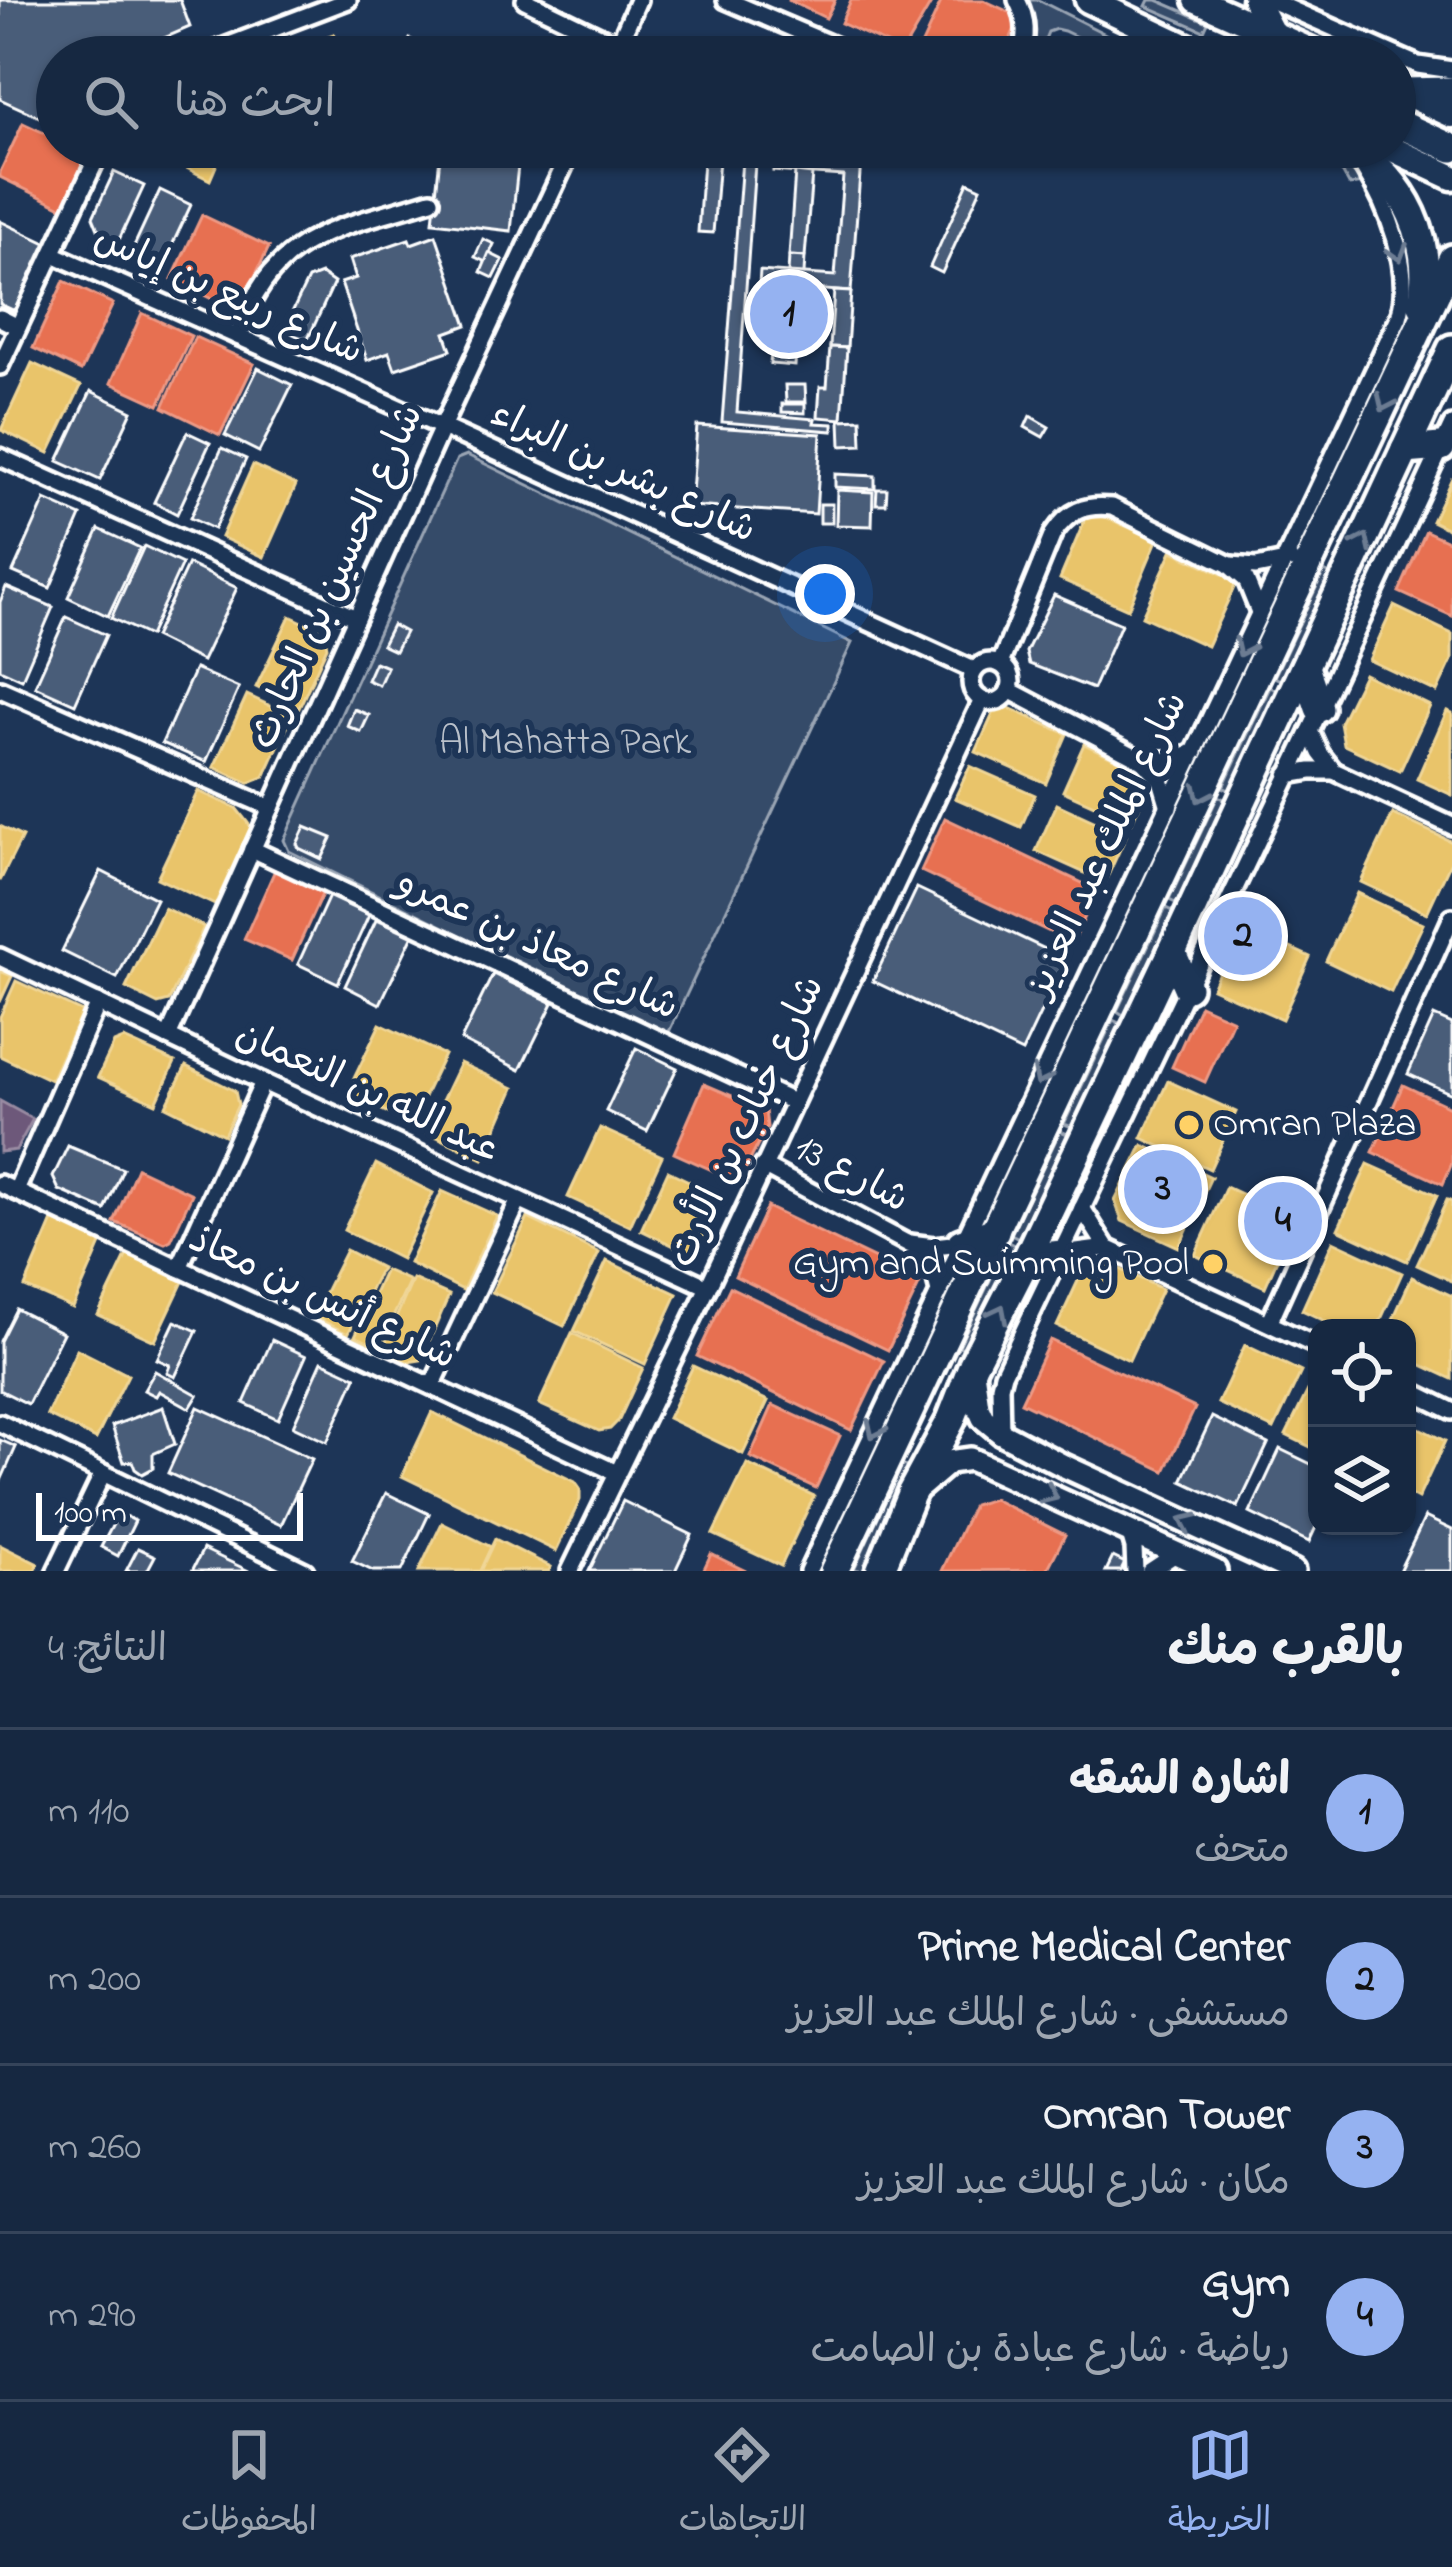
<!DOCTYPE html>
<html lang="ar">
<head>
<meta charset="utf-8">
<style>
  body { margin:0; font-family:"Indie Flower","Playpen Sans Arabic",sans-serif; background:#1f3048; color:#f1f3f6; direction:rtl }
  .controls { position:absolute; right:36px; bottom:36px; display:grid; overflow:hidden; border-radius:24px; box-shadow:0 3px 9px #0004 }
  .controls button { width:108px; height:108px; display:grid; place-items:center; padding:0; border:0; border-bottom:3px solid #35445a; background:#162841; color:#f1f3f6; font:60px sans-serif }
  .scale { position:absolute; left:36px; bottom:30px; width:267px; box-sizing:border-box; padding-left:12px; border:6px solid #fff; border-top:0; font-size:33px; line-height:42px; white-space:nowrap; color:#fff; -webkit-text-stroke:9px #1d3557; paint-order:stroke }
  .you { position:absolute; left:825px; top:594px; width:42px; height:42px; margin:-30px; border:9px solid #fff; border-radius:50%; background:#1a73e8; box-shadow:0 0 0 18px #1a73e833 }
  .badge { display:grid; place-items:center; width:78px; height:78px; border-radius:50%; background:#95b2f1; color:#111; font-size:39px; font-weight:700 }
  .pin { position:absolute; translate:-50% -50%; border:6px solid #fff; box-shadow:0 3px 12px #0006 }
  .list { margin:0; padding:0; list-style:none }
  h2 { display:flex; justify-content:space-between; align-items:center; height:156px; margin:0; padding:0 48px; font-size:51px }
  h2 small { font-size:39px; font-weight:400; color:#9ea6b1 }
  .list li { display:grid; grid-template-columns:78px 1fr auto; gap:36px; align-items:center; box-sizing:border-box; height:168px; padding:0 48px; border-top:3px solid #35445a }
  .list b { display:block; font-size:45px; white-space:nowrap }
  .list p { margin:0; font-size:39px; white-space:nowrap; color:#9ea6b1 }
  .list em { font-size:39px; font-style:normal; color:#9ea6b1 }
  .icon { flex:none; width:66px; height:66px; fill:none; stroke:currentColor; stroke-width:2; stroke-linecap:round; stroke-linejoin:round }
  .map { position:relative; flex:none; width:1452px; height:1571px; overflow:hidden; direction:ltr }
  .search { position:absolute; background:#162841; box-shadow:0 3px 9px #0004; left:36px; right:36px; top:36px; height:132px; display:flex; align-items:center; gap:30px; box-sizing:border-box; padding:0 42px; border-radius:66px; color:#9ea6b1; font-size:45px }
  .sheet { height:828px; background:#162841 }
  nav { display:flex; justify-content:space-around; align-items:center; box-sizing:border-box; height:168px; border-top:3px solid #35445a; background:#162841; font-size:33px; color:#9ea6b1 }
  nav a { display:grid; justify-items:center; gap:6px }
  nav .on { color:#95b2f1 }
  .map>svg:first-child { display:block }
</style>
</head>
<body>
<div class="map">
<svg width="1452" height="1571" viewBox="0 0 1452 1571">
  <rect width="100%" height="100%" fill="#1d3557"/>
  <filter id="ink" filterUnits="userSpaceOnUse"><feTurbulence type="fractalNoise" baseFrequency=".00833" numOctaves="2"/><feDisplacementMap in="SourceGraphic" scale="24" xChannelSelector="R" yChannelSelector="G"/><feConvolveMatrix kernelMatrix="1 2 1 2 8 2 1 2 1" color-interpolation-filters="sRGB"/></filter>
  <g filter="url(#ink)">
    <g fill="#364b69" stroke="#9aa5b4" stroke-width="3">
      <polygon points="1027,0 1038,0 1151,57 1118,57 1064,31 1056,29 1048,32 1043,44 1033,42 1035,21"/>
      <polygon points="1149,0 1157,0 1208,22 1204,31 1146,6"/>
      <polygon points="1304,147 1330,149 1359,178 1358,184 1349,185 1337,163"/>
      <polygon points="467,455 852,643 667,1036 289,851 284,840 457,459"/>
      <polygon points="1324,571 1333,575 1283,681 1274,677"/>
      <polygon points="1270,687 1278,691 1231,791 1223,787"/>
      <polygon points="1218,796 1226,800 1178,904 1169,900"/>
      <polygon points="1166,908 1174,912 1125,1016 1117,1011"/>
      <polygon points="1113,1020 1121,1024 1072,1127 1064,1124"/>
      <polygon points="1060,1131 1068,1134 1019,1238 1011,1234"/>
      <polygon points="1008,1242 1016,1246 967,1350 959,1346"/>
      <polygon points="902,1465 911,1469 863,1571 854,1569"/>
    </g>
    <g fill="#e9c46a" stroke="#f0d697" stroke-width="3">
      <polygon points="334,34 342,57 284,57 283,52"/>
      <polygon points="145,147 240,147 241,151 219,159 210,180"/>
      <polygon points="32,363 81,386 49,453 1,430"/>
      <polygon points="253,465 296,485 264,557 221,537"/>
      <polygon points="1452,478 1452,531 1432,521"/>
      <polygon points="1089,510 1157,540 1128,609 1060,579"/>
      <polygon points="1172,551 1237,581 1207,646 1142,616"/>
      <polygon points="1394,606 1452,634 1452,660 1437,692 1369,660"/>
      <polygon points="290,616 324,632 327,647 299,708 256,687"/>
      <polygon points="1364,674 1430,706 1400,771 1344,745 1340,723"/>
      <polygon points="247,695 292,716 264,777 249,783 214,767"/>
      <polygon points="998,703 1067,734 1046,783 976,752"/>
      <polygon points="1447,711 1452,713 1452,795 1417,779"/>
      <polygon points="1084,744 1153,776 1132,822 1063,791"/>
      <polygon points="970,766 1035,795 1021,827 955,798"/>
      <polygon points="198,791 236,808 251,827 215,905 157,878"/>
      <polygon points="1057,804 1126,836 1105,882 1036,851"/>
      <polygon points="1393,814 1452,842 1452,859 1427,913 1361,882"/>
      <polygon points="0,826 22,837 0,881"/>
      <polygon points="1357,893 1423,924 1391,992 1326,961"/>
      <polygon points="164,908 204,927 169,1001 158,1004 126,988"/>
      <polygon points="1240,925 1310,957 1282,1019 1212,988"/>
      <polygon points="0,971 12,976 0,1002"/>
      <polygon points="16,981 82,1012 51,1080 0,1056 0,1017"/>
      <polygon points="380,1024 444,1055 411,1124 347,1093"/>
      <polygon points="124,1039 175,1062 156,1103 98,1077 114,1043"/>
      <polygon points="460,1063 514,1088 483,1159 427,1132"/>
      <polygon points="186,1066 235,1091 238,1105 224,1135 166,1106"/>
      <polygon points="1168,1081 1236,1112 1210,1169 1142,1138"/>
      <polygon points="600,1128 662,1156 630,1226 568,1197"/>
      <polygon points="1143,1145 1211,1177 1179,1247 1122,1221 1115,1201"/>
      <polygon points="376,1164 433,1193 401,1259 344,1230"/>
      <polygon points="1368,1164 1437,1195 1407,1261 1338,1229"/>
      <polygon points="668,1171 722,1197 695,1256 641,1230"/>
      <polygon points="1226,1187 1295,1219 1265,1287 1195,1255"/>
      <polygon points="442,1191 497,1216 463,1290 409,1263"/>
      <polygon points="1447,1200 1452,1202 1452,1281 1417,1265"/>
      <polygon points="55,1216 104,1237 73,1308 25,1287"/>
      <polygon points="528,1218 599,1253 564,1326 492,1292"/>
      <polygon points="1333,1241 1402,1273 1377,1328 1340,1328 1302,1310"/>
      <polygon points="131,1246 187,1273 155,1341 98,1315"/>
      <polygon points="346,1250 381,1268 348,1334 313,1316"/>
      <polygon points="1101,1260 1162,1289 1129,1360 1057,1326 1085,1266"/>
      <polygon points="607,1261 677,1294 645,1364 574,1331"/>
      <polygon points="385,1270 410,1281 379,1347 355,1336"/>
      <polygon points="1412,1277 1452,1296 1452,1379 1407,1358 1407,1328 1389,1328"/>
      <polygon points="413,1279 449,1295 421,1360 408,1362 382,1350"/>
      <polygon points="572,1333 643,1368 619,1420 610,1429 599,1431 539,1404"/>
      <polygon points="1245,1345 1301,1372 1274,1429 1218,1403"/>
      <polygon points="77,1349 128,1375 96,1439 47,1415"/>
      <polygon points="693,1366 768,1401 743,1454 668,1418"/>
      <polygon points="1314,1378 1317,1379 1317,1450 1286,1435"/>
      <polygon points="432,1412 575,1482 580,1489 580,1500 556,1551 402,1476"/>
      <polygon points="1407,1422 1445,1441 1418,1499 1407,1493"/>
      <polygon points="747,1464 814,1496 781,1566 713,1534"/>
      <polygon points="442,1523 491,1547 480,1571 419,1571"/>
      <polygon points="495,1539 551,1567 549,1571 480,1571"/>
      <polygon points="0,1545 38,1564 35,1571 0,1571"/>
    </g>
    <g fill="#e76f51" stroke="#ee9a85" stroke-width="3">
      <polygon points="788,0 835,0 826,18"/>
      <polygon points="851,0 933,0 903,51 841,23"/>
      <polygon points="942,0 983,0 1020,17 1002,57 916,57"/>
      <polygon points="23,123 57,139 57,147 74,147 91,155 66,209 0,177 0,172"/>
      <polygon points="202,215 269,247 238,312 172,279"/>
      <polygon points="64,281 113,304 81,371 33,348"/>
      <polygon points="142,313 191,336 159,405 111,383"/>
      <polygon points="195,337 254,364 220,435 163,407"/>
      <polygon points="1426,531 1452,543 1452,616 1399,592"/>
      <polygon points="945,818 1097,890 1073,943 921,871"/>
      <polygon points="275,870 323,892 292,960 244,939"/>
      <polygon points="1200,1005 1233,1020 1205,1082 1172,1067"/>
      <polygon points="704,1084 765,1110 767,1127 739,1182 674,1153"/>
      <polygon points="1403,1085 1452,1108 1452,1163 1443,1184 1373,1152"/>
      <polygon points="137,1168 192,1194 171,1240 165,1243 114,1222"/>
      <polygon points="767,1207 921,1281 888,1350 735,1276"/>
      <polygon points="730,1287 884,1361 851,1430 697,1356"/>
      <polygon points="1050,1340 1195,1408 1165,1471 1021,1402"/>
      <polygon points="773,1405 840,1436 816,1488 750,1457"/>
      <polygon points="993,1499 1065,1535 1047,1570 942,1571 973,1505"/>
      <polygon points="711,1554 746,1571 703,1571"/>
    </g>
    <polygon fill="#6d597a" stroke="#998ba2" stroke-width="3" points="0,1101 33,1119 16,1150 0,1152"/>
    <g fill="#4a5d79" stroke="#fff" stroke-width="3">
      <polygon points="0,0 180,0 190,27 120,57 57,57 57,125 0,99"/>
      <polygon points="410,39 434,50 431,57 402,57"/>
      <rect x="413" y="147" width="27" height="6"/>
      <polygon points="441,147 520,147 511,231 433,222"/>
      <polygon points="704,147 720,147 713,233 698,232"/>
      <polygon points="743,147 766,147 766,151 756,150 737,412 815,419 814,423 833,424 833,431 722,422"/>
      <polygon points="775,147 862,147 851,292 759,285 760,271 835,276 843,176 773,171"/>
      <polygon points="114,172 144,186 118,242 100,234 93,217"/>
      <polygon points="795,172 812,174 805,257 789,256"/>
      <polygon points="968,182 981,188 942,273 930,267"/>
      <polygon points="160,190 191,205 159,273 128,259"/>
      <polygon points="0,221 52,246 25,302 13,310 0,304"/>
      <polygon points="436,235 467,325 445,333 451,350 395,369 389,352 367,360 341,283 356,278 350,259 409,239 411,244"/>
      <polygon points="483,239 494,244 486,262 475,257"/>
      <polygon points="489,253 503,260 494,278 481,272"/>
      <polygon points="789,256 805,257 804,274 788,273"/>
      <polygon points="321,274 334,283 307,341 284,329 308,279"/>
      <polygon points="834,291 851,292 847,348 830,347"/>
      <polygon points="774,320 798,322 795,366 770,364"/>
      <polygon points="830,347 847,348 842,419 818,417 820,387 827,387"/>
      <polygon points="258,368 292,385 259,452 225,435"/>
      <polygon points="785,385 805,385 806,402 786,402"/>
      <polygon points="91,391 132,411 100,480 58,461"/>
      <polygon points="782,404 805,404 805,413 782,412"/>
      <polygon points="1030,416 1049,427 1043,437 1025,427"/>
      <polygon points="861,419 862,445 841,446 840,420"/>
      <polygon points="697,426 821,434 816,514 691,506"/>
      <polygon points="187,432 210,443 177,514 154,502"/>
      <polygon points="222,448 246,459 214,529 190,518"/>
      <polygon points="835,474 875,476 875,489 835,487"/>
      <polygon points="877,489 887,489 886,504 876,504"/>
      <polygon points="837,490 873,492 872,526 836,525"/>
      <polygon points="45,500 81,516 50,588 13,572"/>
      <rect x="820" y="504" width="12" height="19"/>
      <polygon points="99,529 140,548 108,616 68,597"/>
      <polygon points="144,546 182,564 149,636 111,618"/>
      <polygon points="188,564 237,588 202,661 154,637"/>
      <polygon points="6,587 53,607 22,679 0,669 0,602"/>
      <polygon points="1054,595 1121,624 1093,689 1029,664 1026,652"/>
      <polygon points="66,617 106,635 75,704 35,686"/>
      <polygon points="392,625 405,632 395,651 382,645"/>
      <polygon points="375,662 387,667 379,685 367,680"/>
      <polygon points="195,669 239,688 206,762 162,743"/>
      <polygon points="354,709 369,715 361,732 347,726"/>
      <polygon points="305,827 332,838 322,859 299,848 297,844"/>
      <polygon points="101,871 156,899 117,978 62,951"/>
      <polygon points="917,888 1066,959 1022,1052 873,981"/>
      <polygon points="330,894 370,913 338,983 298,964"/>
      <polygon points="377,918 413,935 380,1004 345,986"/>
      <polygon points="493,974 553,1003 520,1070 461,1040"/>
      <polygon points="1434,1016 1452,1024 1452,1094 1408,1074"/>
      <polygon points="636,1048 677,1068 647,1131 606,1111"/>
      <polygon points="68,1146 123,1169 105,1210 59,1190 53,1177"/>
      <polygon points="16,1309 63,1333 28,1404 0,1390 0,1341"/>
      <polygon points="175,1321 197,1331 175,1377 167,1373 170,1365 157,1359"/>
      <polygon points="272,1340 306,1356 278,1419 244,1403"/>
      <polygon points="322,1361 356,1377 327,1442 293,1426"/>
      <polygon points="155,1371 198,1395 190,1408 159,1391 156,1396 144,1390"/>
      <polygon points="163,1407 175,1444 153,1454 153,1468 142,1474 135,1469 132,1461 124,1462 112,1426"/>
      <polygon points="198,1407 312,1459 281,1525 168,1473"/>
      <polygon points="1212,1417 1268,1444 1238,1507 1182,1481"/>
      <polygon points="0,1440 16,1447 0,1483"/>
      <polygon points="1280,1449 1317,1467 1317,1525 1309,1542 1250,1513"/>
      <polygon points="386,1493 429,1514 402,1571 373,1571 352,1561"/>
      <polygon points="623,1501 692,1535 675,1571 589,1571"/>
      <polygon points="119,1513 135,1521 118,1556 101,1547"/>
      <polygon points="1425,1517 1452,1530 1452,1571 1399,1571"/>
      <polygon points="138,1548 155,1556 147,1571 126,1571"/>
      <polygon points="203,1549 249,1571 192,1571"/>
      <polygon points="1113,1557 1125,1563 1121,1571 1106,1571"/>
    </g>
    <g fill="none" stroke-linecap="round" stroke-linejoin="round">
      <defs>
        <g id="street">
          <polyline points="525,0 618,45"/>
          <polyline points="726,0 860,57"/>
          <path d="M1017,0c10,19 11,37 3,57"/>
          <polyline points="1270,0 1418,65 1452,70"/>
          <polyline points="198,57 348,0"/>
          <polyline points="613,57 638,0"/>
          <polyline points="53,254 442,427 974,670"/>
          <polyline points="0,318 18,327"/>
          <path d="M237,336c38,-106 98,-105 194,-136"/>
          <polyline points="0,366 102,147"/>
          <polyline points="0,457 356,618"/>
          <polyline points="1231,565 1256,567 1290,560"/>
          <circle cx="991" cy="682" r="20"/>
          <path d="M1000,664l53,-130c15,-23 32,-30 59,-27l116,57 18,16 13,32"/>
          <polyline points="0,689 271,808"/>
          <polyline points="1009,690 1142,760 1161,780 1169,807"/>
          <polyline points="1310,731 1320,753 1334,771"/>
          <polyline points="1142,760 1169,760 1195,752"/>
          <polyline points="1288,775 1311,771 1334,771 1452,826"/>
          <polyline points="252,849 793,1102"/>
          <polyline points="0,957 263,1082 708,1287"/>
          <polyline points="168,1037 442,427 573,147"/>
          <polyline points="763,1166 916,1248 934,1272 939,1292"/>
          <polyline points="0,1184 617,1473"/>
          <polyline points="16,1191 98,1003"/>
          <polyline points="1082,1208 1107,1248 1317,1346"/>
          <polyline points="910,1243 934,1246 961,1243"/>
          <polyline points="1062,1254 1107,1248"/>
          <polyline points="179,1268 263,1082"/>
          <polyline points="1269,1323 1452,917"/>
          <polyline points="432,1386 519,1200"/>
          <polyline points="1407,1389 1452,1411"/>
          <polyline points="0,1423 305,1571"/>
          <polyline points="1001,1433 1000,1386 1003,1374 1310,731 1452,425"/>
          <polyline points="1129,1531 1134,1548 1135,1571"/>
          <polyline points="56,1571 103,1473"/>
          <polyline points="570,1571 708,1287 982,700"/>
          <path d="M808,1571l591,-1254c15,-48 -12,-111 -37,-152"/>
          <polyline points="1150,1571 1177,1553"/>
        </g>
        <g id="secondary">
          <polyline points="973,1371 978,1407 983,1418 1001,1433 1062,1465 1293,1571"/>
          <polyline points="921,1486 949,1462 970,1459 1215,1571"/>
        </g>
        <g id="primary">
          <polyline points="1088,0 1208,57"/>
          <polyline points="1197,0 1325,57"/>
          <polyline points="1255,0 1272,33"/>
          <polyline points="1405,93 1452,115"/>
          <polyline points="1388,147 1452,177"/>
        </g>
        <g id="highway">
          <polyline points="1202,54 1224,53 1249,57"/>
          <polyline points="1404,92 1452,91"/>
          <polyline points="1395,122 1452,148"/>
          <path d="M1349,147c57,32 85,94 73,158"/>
          <polyline points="1405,450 1441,447"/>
          <polyline points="1305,667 1319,708"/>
          <polyline points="1172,952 1187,987"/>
          <polyline points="961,1243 995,1231"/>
          <polyline points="1027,1258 1062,1254"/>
          <polyline points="834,1571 1452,259"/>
          <polyline points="880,1571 911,1494 951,1420 973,1364 1027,1258 1172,952 1452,349"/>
        </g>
      </defs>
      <use href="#street" stroke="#fff" stroke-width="24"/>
      <use href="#secondary" stroke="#fff" stroke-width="30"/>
      <use href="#primary" stroke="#fff" stroke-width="33"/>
      <use href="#highway" stroke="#fff" stroke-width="36"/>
      <use href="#street" stroke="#1d3557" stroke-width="15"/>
      <use href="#secondary" stroke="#1d3557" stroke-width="21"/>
      <use href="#primary" stroke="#1d3557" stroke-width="24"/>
      <use href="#highway" stroke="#1d3557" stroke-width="27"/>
    </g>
    <defs><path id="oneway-chevron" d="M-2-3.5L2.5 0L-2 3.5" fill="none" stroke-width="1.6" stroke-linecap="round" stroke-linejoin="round" transform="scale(3)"/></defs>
    <g stroke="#6c7c92">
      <use href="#oneway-chevron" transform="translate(1398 253) rotate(73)"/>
      <use href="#oneway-chevron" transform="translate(1385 403) rotate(115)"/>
      <use href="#oneway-chevron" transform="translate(1363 542) rotate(-65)"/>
      <use href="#oneway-chevron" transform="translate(1243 648) rotate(115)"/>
      <use href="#oneway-chevron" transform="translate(1201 794) rotate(115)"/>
      <use href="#oneway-chevron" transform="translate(1041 1077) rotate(116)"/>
      <use href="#oneway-chevron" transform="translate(999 1313) rotate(-63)"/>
      <use href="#oneway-chevron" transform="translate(875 1430) rotate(115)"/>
      <use href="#oneway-chevron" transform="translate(1050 1495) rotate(24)"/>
      <use href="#oneway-chevron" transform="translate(1187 1522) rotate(-155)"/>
    </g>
  </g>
  <g fill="#ffd166" stroke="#1d3557" stroke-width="4.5">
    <circle cx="1189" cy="1125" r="12"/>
    <circle cx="1213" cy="1264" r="12"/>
  </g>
  <g text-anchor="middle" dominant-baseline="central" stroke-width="12" stroke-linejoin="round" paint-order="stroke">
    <g font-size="39" fill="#fff" stroke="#1d3557">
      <text transform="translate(228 296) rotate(24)">شارع ربيع بن إياس</text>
      <text transform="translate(623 473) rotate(25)">شارع بشر بن البراء</text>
      <text transform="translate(338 577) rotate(-66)">شارع الحسين بن الحارث</text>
      <text transform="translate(1108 845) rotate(-65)">شارع الملك عبد العزيز</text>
      <text transform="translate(537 946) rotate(25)">شارع معاذ بن عمرو</text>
      <text transform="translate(367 1093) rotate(25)">عبد الله بن النعمان</text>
      <text transform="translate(748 1122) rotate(-65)">شارع خباب بن الأرت</text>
      <text transform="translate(851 1175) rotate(28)">شارع 13</text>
      <text transform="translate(322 1299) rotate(25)">شارع أنس بن معاذ</text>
    </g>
    <g font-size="39" fill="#b9c0ca" stroke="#1d3557">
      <text x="565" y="743">Al Mahatta Park</text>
    </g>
    <g font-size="39" fill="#fff" stroke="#1d3557" text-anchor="start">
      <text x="1213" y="1125">Omran Plaza</text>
      <text x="1189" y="1264" text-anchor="end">Gym and Swimming Pool</text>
    </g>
  </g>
</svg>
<div class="controls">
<button><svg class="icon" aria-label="locate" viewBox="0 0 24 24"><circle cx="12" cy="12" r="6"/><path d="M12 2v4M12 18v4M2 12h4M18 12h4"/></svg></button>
<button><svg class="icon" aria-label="layers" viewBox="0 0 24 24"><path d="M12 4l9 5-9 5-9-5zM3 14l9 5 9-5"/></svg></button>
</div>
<div class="scale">100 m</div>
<div class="you"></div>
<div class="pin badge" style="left:789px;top:314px">1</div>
<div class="pin badge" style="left:1243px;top:936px">2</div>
<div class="pin badge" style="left:1163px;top:1189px">3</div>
<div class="pin badge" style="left:1283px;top:1221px">4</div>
<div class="search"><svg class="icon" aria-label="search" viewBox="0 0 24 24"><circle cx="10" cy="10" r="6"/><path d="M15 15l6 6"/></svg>ابحث هنا</div>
</div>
<section class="sheet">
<h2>بالقرب منك<small>النتائج: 4</small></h2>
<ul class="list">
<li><span class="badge">1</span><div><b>اشاره الشقه</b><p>متحف</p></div><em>110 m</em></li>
<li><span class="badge">2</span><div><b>Prime Medical Center</b><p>مستشفى · شارع الملك عبد العزيز</p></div><em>200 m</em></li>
<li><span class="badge">3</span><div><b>Omran Tower</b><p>مكان · شارع الملك عبد العزيز</p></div><em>260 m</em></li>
<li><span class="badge">4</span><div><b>Gym</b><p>رياضة · شارع عبادة بن الصامت</p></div><em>290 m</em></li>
</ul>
</section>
<nav>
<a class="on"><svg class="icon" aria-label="map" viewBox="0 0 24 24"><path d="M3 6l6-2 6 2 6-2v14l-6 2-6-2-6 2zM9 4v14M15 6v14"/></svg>الخريطة</a>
<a><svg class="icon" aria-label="directions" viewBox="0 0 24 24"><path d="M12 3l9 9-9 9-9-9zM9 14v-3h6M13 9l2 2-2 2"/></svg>الاتجاهات</a>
<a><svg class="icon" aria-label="saved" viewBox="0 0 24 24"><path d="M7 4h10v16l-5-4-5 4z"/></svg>المحفوظات</a>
</nav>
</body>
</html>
